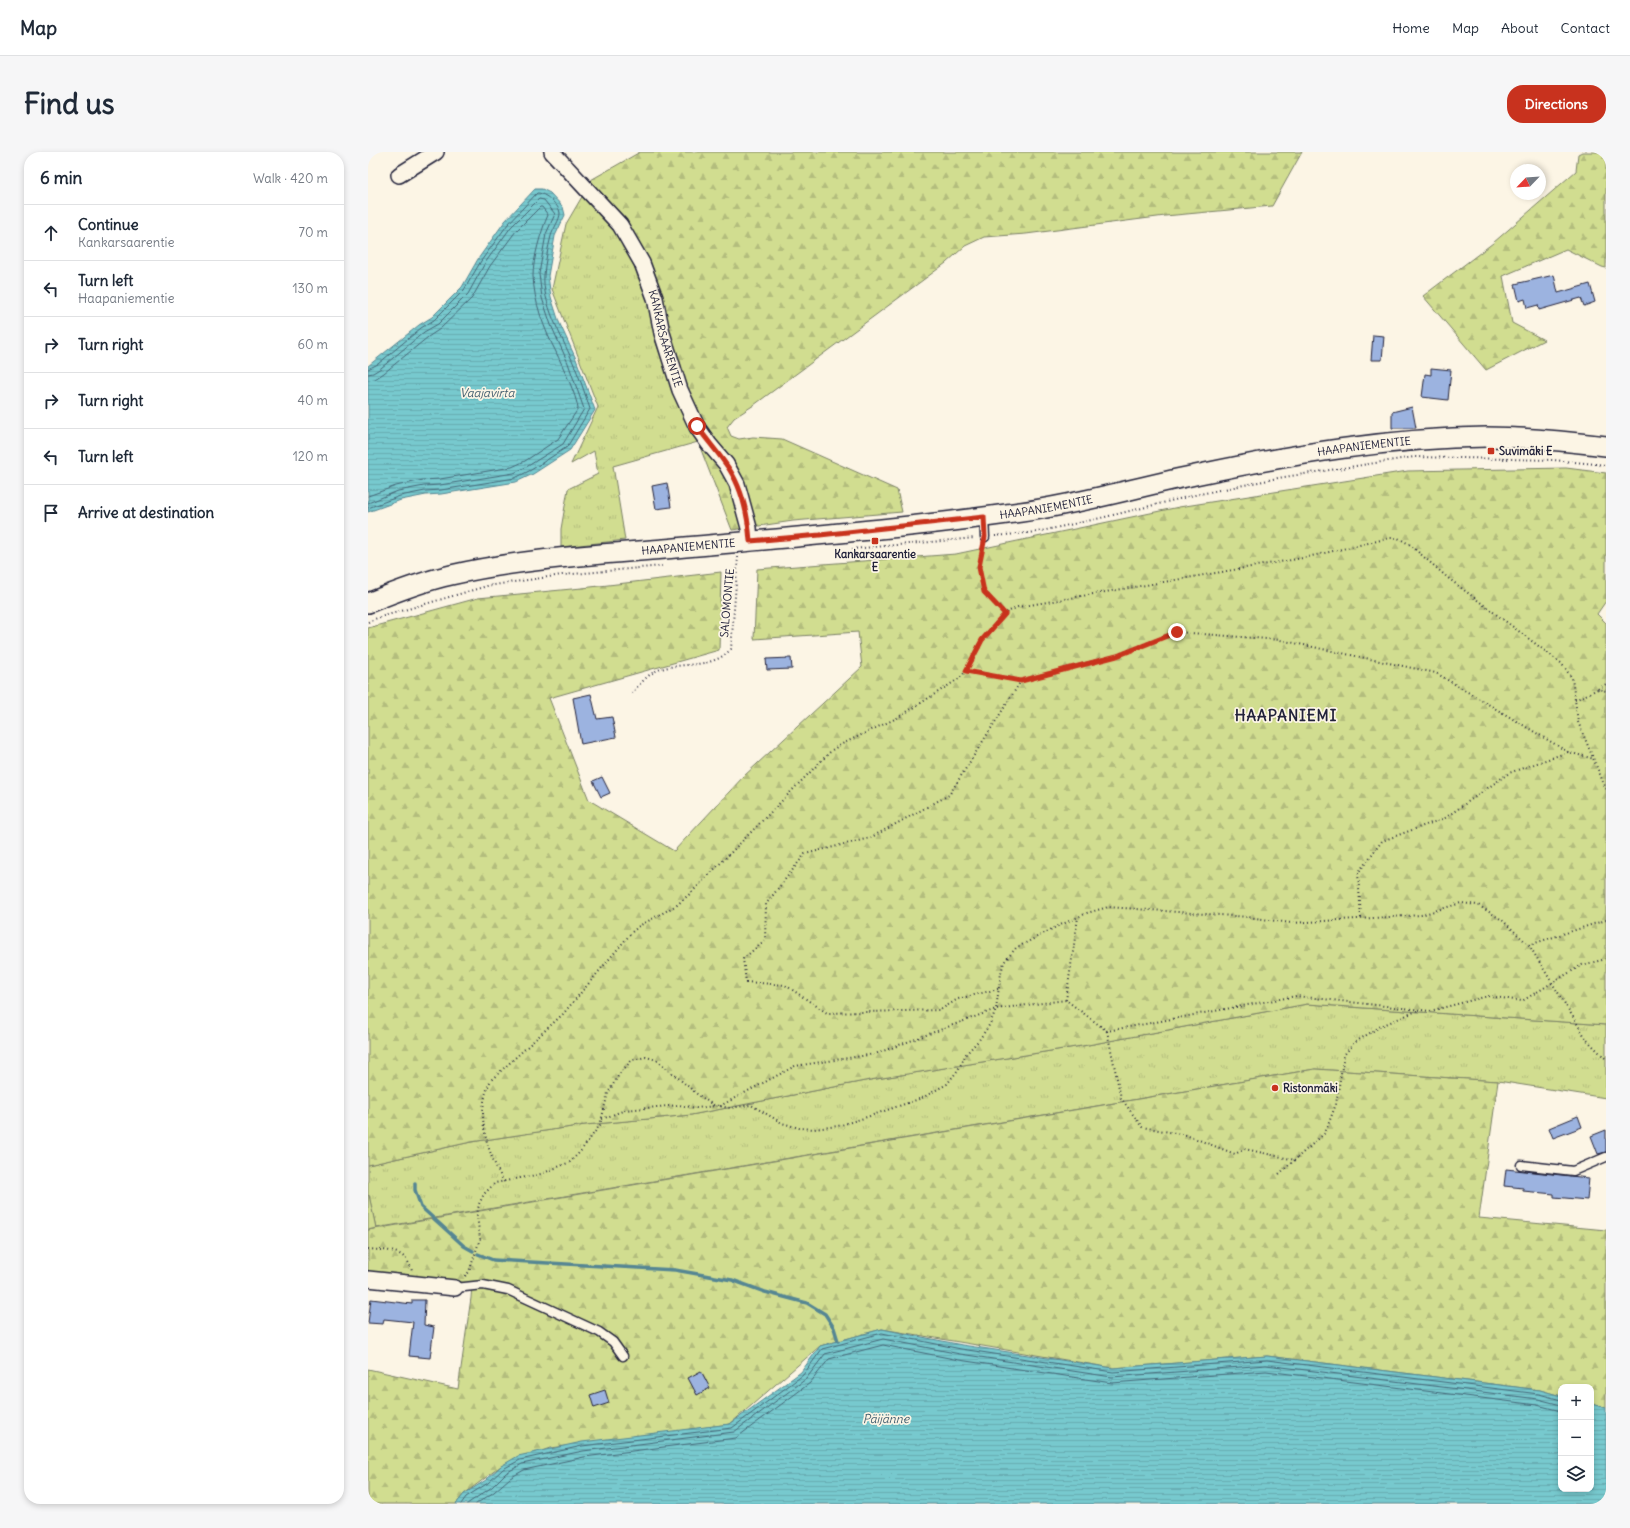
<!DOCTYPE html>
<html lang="en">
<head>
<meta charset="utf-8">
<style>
  body { margin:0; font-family:Delius,sans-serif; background:#f6f6f7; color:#1f2937 }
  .controls { position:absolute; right:12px; bottom:12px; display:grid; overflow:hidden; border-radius:8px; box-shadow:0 2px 6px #0003 }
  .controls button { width:36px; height:36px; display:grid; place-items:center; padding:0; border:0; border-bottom:1px solid #e0e1e3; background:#fff; color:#1f2937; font:20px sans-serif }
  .compass { position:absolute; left:1142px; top:12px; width:36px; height:36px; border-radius:50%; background:#fff; box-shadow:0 2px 6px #0003; rotate:245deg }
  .stop { position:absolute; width:12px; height:12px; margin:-9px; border:3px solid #c8321e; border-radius:50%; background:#fff }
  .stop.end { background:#c8321e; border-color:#fff; box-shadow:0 1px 4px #0008 }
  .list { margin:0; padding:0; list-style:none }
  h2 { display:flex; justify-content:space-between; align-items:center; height:52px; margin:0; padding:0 16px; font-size:17px }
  h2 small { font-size:13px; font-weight:400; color:#747a83 }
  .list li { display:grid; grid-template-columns:26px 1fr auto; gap:12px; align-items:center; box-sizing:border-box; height:56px; padding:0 16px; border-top:1px solid #e0e1e3 }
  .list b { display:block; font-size:15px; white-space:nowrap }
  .list p { margin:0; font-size:13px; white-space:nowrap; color:#747a83 }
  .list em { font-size:13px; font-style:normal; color:#747a83 }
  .icon { flex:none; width:22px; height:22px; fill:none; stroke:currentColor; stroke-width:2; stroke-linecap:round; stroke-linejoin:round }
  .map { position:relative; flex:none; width:1238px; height:1352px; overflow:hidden; border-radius:16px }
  header { display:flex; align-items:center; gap:24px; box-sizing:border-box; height:56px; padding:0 20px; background:#fff; border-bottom:1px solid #e0e1e3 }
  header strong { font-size:19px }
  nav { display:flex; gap:22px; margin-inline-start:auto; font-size:14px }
  .intro { display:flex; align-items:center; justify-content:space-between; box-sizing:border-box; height:96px; padding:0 24px }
  h1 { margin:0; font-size:28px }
  .button { padding:10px 18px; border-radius:16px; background:#c8321e; color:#fff; font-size:14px; font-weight:700 }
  main { display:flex; gap:24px; padding:0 24px }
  aside { flex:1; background:#fff; border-radius:16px; box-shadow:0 2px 6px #0003 }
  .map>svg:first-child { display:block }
</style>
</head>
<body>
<header>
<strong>Map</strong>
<nav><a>Home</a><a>Map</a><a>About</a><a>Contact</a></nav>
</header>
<div class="intro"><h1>Find us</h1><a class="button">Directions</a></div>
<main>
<aside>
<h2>6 min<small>Walk · 420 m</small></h2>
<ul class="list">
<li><svg class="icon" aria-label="ahead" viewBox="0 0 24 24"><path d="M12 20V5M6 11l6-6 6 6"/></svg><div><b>Continue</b><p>Kankarsaarentie</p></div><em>70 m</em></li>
<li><svg class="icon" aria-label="left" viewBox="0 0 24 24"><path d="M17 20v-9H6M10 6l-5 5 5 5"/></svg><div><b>Turn left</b><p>Haapaniementie</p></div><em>130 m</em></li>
<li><svg class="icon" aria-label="right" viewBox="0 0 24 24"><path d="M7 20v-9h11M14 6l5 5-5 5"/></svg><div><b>Turn right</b></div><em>60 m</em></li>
<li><svg class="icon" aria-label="right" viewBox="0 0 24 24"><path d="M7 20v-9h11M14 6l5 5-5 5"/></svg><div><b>Turn right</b></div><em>40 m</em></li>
<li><svg class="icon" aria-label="left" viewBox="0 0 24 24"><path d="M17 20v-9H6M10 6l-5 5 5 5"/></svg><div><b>Turn left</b></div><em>120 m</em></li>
<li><svg class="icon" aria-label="arrive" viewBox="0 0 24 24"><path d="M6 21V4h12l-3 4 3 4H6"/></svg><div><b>Arrive at destination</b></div></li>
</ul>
</aside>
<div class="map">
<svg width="1238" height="1352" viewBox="0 0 1238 1352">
  <defs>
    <pattern id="grass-tufts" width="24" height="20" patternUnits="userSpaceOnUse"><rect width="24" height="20" fill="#d1dd90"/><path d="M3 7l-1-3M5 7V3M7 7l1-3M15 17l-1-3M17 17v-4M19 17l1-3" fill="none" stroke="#b3bd7d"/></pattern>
    <pattern id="forest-firs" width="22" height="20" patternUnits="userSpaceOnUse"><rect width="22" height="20" fill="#d1dd90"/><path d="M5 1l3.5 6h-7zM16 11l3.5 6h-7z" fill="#b3bd7d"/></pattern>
    <pattern id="water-rules" width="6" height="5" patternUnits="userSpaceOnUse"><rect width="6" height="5" fill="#77c9ce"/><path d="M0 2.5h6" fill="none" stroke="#67acb2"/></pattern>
  </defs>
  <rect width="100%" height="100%" fill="#fcf5e5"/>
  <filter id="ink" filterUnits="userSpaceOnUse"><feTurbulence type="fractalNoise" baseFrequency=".025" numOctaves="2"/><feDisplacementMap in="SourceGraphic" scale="8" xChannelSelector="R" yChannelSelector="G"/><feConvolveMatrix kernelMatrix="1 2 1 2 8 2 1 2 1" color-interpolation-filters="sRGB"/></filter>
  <g filter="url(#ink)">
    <g fill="url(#grass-tufts)" stroke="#7a8066">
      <polygon points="215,43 248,78 282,146 287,188 310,249 330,290 245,314 257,388 193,395 193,377 200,337 230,322 226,299 203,312 230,255 184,137 198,72"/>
      <polygon points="939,852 1238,873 1238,946 1130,929 947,917 8,1076 1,1044 0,1044 0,1013 103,990 217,973 323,963 502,928 720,893"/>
    </g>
    <g fill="url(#forest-firs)" stroke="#7a8066">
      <polygon points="272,0 934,0 904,54 797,64 658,82 616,85 597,94 578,111 386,253 366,266 359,275 363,284 371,287 385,285 414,287 529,338 534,360 425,369 364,378 330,290 317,233 255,70 221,29"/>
      <polygon points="1214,0 1238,0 1238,116 1234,115 1198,97 1135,124 1144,171 1176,188 1118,218 1055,144 1125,91 1208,19 1210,2"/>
      <polygon points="1198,316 1238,321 1238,449 1229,462 1238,471 1238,873 939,852 720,893 502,928 323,963 217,973 103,990 0,1013 0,476 110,446 214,436 353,420 351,498 181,546 221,648 306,699 376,624 494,515 490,480 386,487 389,417 588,402 811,355 1040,319"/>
      <polygon points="947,917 1130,929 1111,1066 1238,1078 1238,1256 1223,1252 1223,1235 1193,1235 1193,1244 1172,1238 899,1204 745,1216 514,1177 452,1194 362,1272 182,1296 133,1314 96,1342 88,1352 0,1352 0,1217 90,1237 103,1146 104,1132 87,1129 0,1121 0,1078"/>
    </g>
    <polygon fill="#d1dd90" stroke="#7a8066" points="1,1043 8,1076 0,1078 0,1044"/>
    <g fill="url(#water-rules)" stroke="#558693">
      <polygon points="167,37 174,37 182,41 195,55 197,63 187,84 180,124 183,145 191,170 208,207 227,258 202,298 165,322 148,330 73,342 58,343 33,348 0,360 0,214 51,173 64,165 94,135 110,107 137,69"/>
      <polygon points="514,1177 594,1193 745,1216 899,1204 1172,1238 1193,1244 1193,1337 1223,1337 1223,1252 1238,1256 1238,1352 88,1352 96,1342 118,1328 133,1314 150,1304 214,1290 362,1272 433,1220 452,1194"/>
    </g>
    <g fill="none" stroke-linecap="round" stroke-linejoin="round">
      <g stroke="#446576" stroke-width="1">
        <path d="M0,217l10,-5 43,-36 13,-8 30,-30 17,-29 27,-37 29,-31c7,-1 23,13 23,20 0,7 -7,16 -9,23 -3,12 -6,26 -7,39 -2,28 17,60 28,85 7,16 13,33 18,49l-23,38 -36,23 -16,8 -74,12 -16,1 -25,5 -32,12"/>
        <polyline points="0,222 5,221 13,216 56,180 70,172 100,142 117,111 143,75 171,47 176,48 187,62 178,82 171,122 174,146 183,173 200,211 216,257 195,292 160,314 146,321 72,333 56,334 30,339 0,351"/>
        <path d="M0,228l7,-1 9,-6 44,-36 12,-8 32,-31 18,-32 26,-35 24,-24h2l6,8c-7,16 -15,44 -15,61 1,26 11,53 23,76 6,13 21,44 22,57l-20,30 -33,22 -13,6 -72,12 -17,1 -27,6 -28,10"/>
        <polyline points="93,1352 98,1345 120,1331 135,1317 152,1308 214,1294 364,1276 435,1223 454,1197 514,1181 593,1197 745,1220 899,1208 1171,1242 1193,1248"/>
        <polyline points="99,1352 124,1335 138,1321 154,1312 215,1299 366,1280 438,1227 457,1202 515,1187 592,1202 744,1225 898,1213 1170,1247 1193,1253"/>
        <polyline points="108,1352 126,1340 142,1326 156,1318 216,1305 368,1286 442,1231 461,1207 515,1193 591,1208 744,1231 898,1219 1169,1253 1193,1259"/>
      </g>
      <g stroke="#558693" stroke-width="3.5">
        <polyline points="47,1031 47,1038 53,1055 96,1094 105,1099"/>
        <polyline points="110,1102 125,1108 307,1118 364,1128 397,1140 439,1151 457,1162 466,1176 470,1189"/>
      </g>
    </g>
    <g fill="#9cb3e0" stroke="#22223b">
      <polygon points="1186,123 1190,141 1222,132 1227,150 1216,154 1213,146 1171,158 1170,153 1159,156 1157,147 1151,149 1147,132"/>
      <polygon points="1005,183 1016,184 1014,208 1003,208"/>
      <polygon points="1063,216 1083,218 1080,248 1054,245 1057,222 1063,223"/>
      <polygon points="1044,255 1048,276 1024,276 1024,260"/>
      <polygon points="299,331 303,355 288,357 284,334"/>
      <polygon points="423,506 424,517 399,518 398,507"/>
      <polygon points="223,542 229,567 244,565 248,585 213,592 205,546"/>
      <polygon points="234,625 242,641 233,645 225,629"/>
      <polygon points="1210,964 1214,975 1185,986 1181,976"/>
      <polygon points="1238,978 1238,1000 1230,1002 1223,984"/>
      <polygon points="1138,1017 1221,1026 1219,1048 1186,1045 1186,1042 1155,1039 1155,1036 1136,1034"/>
      <polygon points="3,1147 44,1152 44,1148 57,1148 56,1173 66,1175 62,1206 41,1204 45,1170 16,1167 15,1172 0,1171"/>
      <polygon points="333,1219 342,1236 329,1243 320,1226"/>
      <polygon points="237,1238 241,1251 226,1256 222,1243"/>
    </g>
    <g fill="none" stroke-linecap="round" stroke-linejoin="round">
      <defs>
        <g id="service">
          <polyline points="616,365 617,385"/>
          <polyline points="1153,1013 1205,1019 1238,1005"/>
          <polyline points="87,1136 115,1133 140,1138 231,1180 245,1190 255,1204"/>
        </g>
        <g id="minor">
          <path id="s1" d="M184,0l68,73 22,38 13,35 7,35 18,57 17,37 12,17 17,20 11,20 12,44 1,13"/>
          <polyline points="31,23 68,0"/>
          <polyline points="0,1127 87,1136"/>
        </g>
        <g id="tertiary">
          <path id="s2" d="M0,451c27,-11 55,-22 83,-28 70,-16 142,-20 213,-26 119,-11 239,-20 357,-37 61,-8 119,-26 179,-38 94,-20 191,-36 287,-37 40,0 79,4 119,9"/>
        </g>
      </defs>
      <use href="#service" stroke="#22223b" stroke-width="11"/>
      <use href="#minor" stroke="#22223b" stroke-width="18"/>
      <use href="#tertiary" stroke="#22223b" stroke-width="22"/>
      <g stroke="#22223b" stroke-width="2" stroke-dasharray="1 3" stroke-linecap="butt">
        <polyline points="627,384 669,380 737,365 827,343 910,326 1046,305 1185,308 1238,313"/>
        <polyline points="615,394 611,415 616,440 637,461"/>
        <polyline points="484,397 607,386"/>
        <polyline points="0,470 9,466 119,434 194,423 294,414"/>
        <polyline points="598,519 653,529"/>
        <polyline points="1230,537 1238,532"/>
        <path d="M264,541c7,-8 16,-19 26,-23 25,-9 54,0 73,-21l7,-92"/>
        <polyline points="1207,548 1230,537 1238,539"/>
        <polyline points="993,766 990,721 1014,689 1077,666 1141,621 1200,600"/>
        <polyline points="1161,793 1238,768"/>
        <polyline points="630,837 590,847 572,858 459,861 417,833 378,830 375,807 397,788 398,752 437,702 502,686 581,643 653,529 749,503 809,480 912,488 1068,521 1200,600 1226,607"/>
        <polyline points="698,848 710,765"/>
        <polyline points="739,879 753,946 774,975 818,983 867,1002 877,997 927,1008"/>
        <polyline points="352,954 427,914 507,902 628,857 698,848 739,879 928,844 1062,859 1120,844 1154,849 1214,813 1238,807"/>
        <polyline points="234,967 257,958 311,953 328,956 348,954"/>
        <polyline points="911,1022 957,981 968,952 976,903 986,891 1013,874 1051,858"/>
        <path d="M136,1030c-17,-30 -30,-69 -13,-102l72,-66 69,-82 7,-6 38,-21 15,-13 140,-142 8,-5 59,-28 61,-39 6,-7 16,-31 23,-27 13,-6 285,-49 87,-20h8l11,6 39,34 113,85 11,15 6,44 28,67"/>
        <path d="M0,1097c20,2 37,-1 44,22"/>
        <polyline points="97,1124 101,1120 112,1087 109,1063 111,1052 116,1042 127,1031 173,1022 202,1010 212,1000 232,973 240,941 252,921 264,908 278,905 289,908 329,942 345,953 362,956 383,953 414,971 431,976 446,977 470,974 499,965 554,946 579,932 590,918 598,902 611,888 622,872 628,857 633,821 636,810 648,796 688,775 719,761 740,755 880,765 923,771 1053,763 1093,751 1110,753 1134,768 1161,793 1219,888 1238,907"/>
      </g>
      <use href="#service" stroke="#fcf5e5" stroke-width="8"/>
      <use href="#minor" stroke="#fcf5e5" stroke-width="15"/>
      <use href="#tertiary" stroke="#fcf5e5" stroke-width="19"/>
    </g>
  </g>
  <g fill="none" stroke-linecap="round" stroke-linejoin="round" filter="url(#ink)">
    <path stroke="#c8321e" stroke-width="5" d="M329,274c9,13 19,24 28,37 16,21 23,52 25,78l70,-6 164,-18 1,20 -6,30 5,25 21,22 -23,26 -16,31 55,10 96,-25 60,-24"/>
  </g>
  <g fill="#c8321e" stroke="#fcf5e5" stroke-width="1.5">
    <rect x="1119" y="295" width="8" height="8" rx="2"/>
    <rect x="503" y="385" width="8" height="8" rx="2"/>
    <circle cx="907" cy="936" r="4"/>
  </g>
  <g text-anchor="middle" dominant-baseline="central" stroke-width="3.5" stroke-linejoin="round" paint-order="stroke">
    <g font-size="11" fill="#22223b" stroke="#fcf5e5">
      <text stroke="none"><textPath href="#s1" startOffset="223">KANKARSAARENTIE</textPath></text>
      <text stroke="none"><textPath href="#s2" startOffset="1011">HAAPANIEMENTIE</textPath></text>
      <text stroke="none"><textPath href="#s2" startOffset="687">HAAPANIEMENTIE</textPath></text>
      <text stroke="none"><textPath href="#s2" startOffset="327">HAAPANIEMENTIE</textPath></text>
      <text transform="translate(359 451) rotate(-85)">SALOMONTIE</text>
    </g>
    <g font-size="11" font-weight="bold" fill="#22223b" stroke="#fcf5e5" text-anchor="start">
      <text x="1131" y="299">Suvimäki E</text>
      <text x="507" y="402" text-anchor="middle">Kankarsaarentie<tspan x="507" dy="13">E</tspan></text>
      <text x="915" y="936">Ristonmäki</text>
    </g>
    <g font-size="12" font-style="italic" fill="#405c6e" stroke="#fcf5e5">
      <text x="119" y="240">Vaajavirta</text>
      <text x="518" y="1266">Päijänne</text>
    </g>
    <g font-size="15" font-weight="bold" letter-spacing="1" fill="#22223b" stroke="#fcf5e5">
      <text x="918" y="563">HAAPANIEMI</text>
    </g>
  </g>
</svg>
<div class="controls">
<button>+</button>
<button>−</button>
<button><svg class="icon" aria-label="layers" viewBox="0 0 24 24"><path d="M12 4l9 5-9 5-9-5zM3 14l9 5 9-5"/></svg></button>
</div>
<svg class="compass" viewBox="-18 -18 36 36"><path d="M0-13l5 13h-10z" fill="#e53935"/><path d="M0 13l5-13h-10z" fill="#747a83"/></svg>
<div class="stop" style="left:329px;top:274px"></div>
<div class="stop end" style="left:809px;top:480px"></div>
</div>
</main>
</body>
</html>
